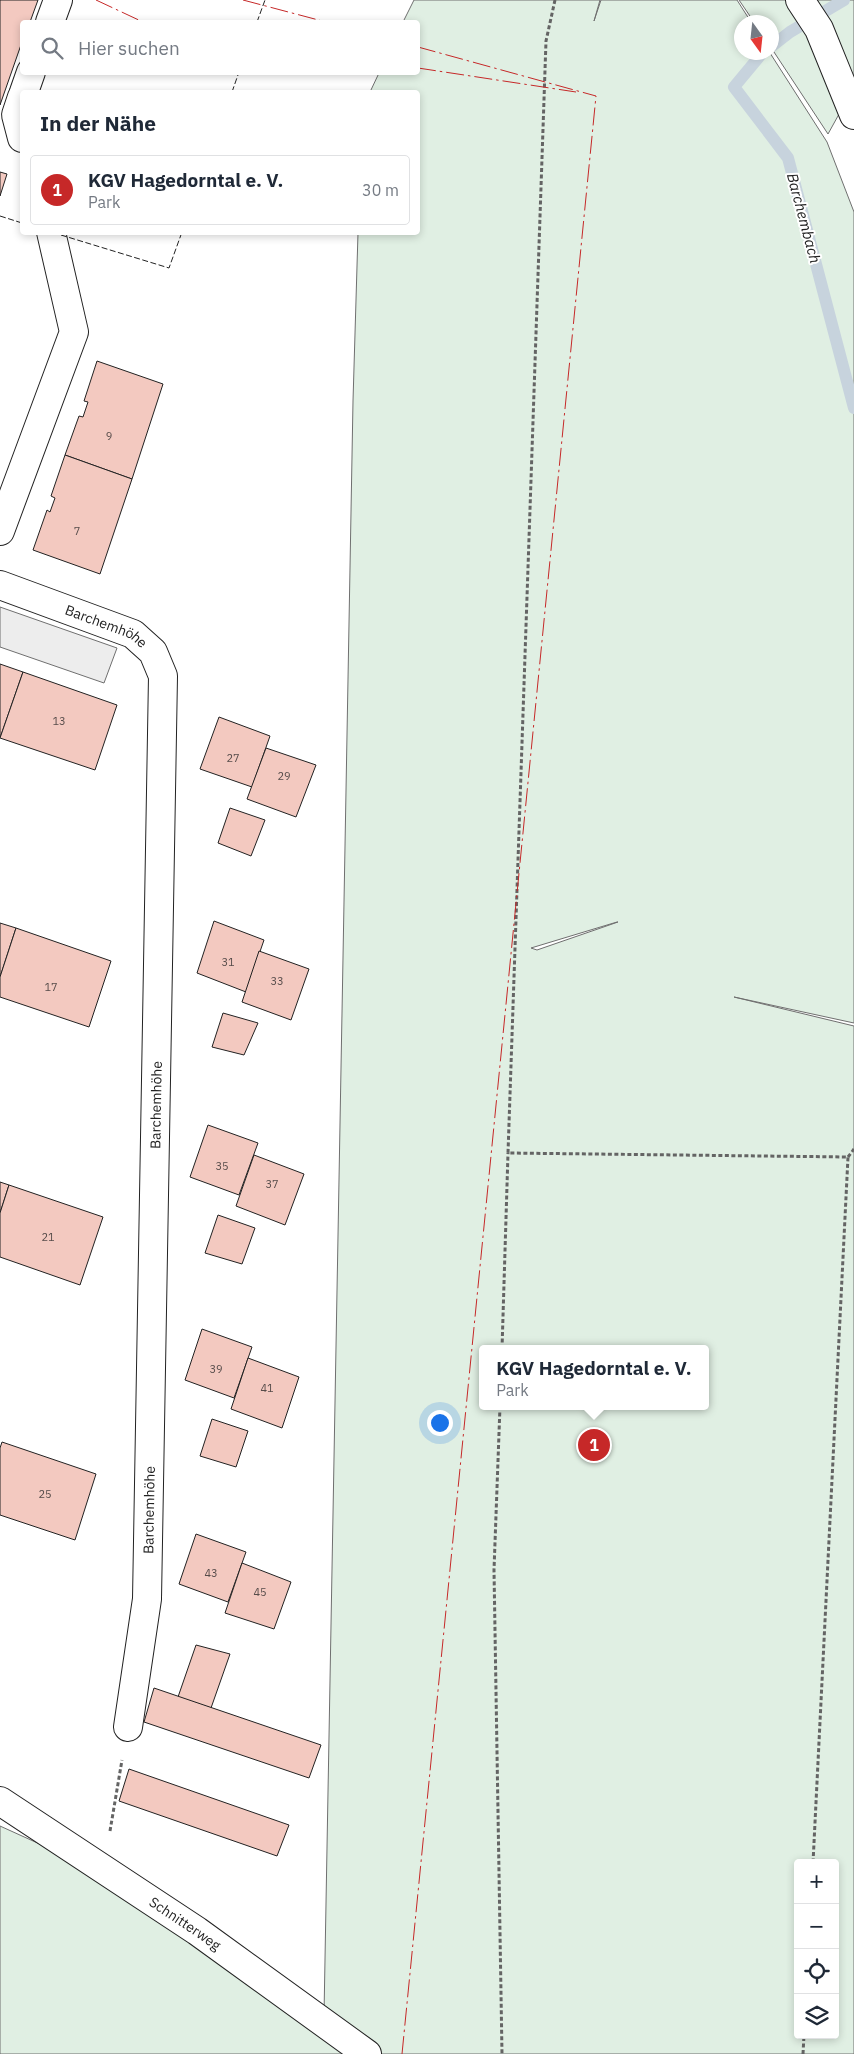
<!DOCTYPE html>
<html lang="de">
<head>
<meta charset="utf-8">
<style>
  body { margin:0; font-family:"IBM Plex Sans",sans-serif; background:#f6f6f7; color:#1f2937 }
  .controls { position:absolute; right:15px; bottom:15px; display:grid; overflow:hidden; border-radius:5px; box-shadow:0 2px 8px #0003 }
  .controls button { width:45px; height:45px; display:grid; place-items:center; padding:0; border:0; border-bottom:1px solid #e0e1e3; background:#fff; color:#1f2937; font:25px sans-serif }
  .compass { position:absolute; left:734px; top:15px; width:45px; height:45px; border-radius:50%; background:#fff; box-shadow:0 2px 8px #0003; rotate:165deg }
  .you { position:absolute; left:439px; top:1422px; width:18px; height:18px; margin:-12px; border:4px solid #fff; border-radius:50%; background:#1a73e8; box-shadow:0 0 0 8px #1a73e833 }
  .badge { display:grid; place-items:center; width:32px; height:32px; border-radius:50%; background:#c62828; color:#fff; font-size:16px; font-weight:700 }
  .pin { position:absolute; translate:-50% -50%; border:2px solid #fff; box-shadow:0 1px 5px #0006 }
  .popup { position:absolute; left:479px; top:1345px; width:230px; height:65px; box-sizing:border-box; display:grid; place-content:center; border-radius:5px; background:#fff; filter:drop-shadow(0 1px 4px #0005); font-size:16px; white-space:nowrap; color:#747a83 }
  .popup b { font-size:19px; color:#1f2937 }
  .popup::after { content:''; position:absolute; left:50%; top:100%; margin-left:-10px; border:10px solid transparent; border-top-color:#fff }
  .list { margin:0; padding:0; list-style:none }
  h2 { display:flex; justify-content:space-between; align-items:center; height:65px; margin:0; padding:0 20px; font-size:21px }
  h2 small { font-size:16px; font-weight:400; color:#747a83 }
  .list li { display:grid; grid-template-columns:32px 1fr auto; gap:15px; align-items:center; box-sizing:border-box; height:70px; margin:0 10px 10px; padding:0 10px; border:1px solid #e0e1e3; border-radius:5px }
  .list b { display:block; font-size:19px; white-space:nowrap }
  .list p { margin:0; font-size:16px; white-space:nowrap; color:#747a83 }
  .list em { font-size:16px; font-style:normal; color:#747a83 }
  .icon { flex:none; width:28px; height:28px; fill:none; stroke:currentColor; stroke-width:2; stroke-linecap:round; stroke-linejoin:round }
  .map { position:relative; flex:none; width:854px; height:2054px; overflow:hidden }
  .search { position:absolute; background:#fff; box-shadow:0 2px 8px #0003; left:20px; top:20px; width:400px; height:55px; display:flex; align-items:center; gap:12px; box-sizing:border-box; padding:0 18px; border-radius:5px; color:#747a83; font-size:19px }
  .panel { position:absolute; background:#fff; box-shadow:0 2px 8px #0003; left:20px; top:90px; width:400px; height:145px; border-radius:5px }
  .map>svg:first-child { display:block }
</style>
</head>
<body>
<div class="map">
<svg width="854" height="2054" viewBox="0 0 854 2054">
  <rect width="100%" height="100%" fill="#fff"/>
  <g fill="#e0efe3" stroke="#6f6f6f" fill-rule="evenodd">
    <path d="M414,0h186l-6,21 7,-21h136l14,22h-9v30l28,1 57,89 27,70v811l-120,-26 120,29v1028h-854v-228l139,63 185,126 29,-1614 5,-168 60,-1v-140h-48l9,-19 39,-1v-50h-15zM618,922l-81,28 -6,-2 86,-26zM483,1349h222v57h-222zM798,1863h37v172h-37z"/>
    <polygon points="739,0 854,0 854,87 828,134 772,49 772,22 754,22"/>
  </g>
  <polygon fill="#ededed" stroke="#6f6f6f" points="0,607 117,648 104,683 0,647"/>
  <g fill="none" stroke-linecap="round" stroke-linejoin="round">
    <g stroke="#c7d3dd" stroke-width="12">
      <polyline points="772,46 790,32 844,0"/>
      <polyline points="763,52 734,87 788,158 854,408"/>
    </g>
  </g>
  <g fill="#f3c9c0" stroke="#222">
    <polygon points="0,0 38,0 30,22 22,22 22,42 0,105"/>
    <polygon points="0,172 7,174 0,196"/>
    <polygon points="97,361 163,384 132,479 65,455 79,416 83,417 88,402 84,401"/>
    <polygon points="65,455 132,479 100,574 33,550 47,510 50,512 55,498 51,496"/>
    <polygon points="0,664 23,672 0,738"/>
    <polygon points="23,672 117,705 95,770 0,738"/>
    <polygon points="219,717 270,736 252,787 200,769"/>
    <polygon points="266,748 316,765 296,817 247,799"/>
    <polygon points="230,808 265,820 251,856 218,843"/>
    <polygon points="214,921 264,940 246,992 197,973"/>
    <polygon points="0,923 16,928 0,977"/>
    <polygon points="16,928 111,961 89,1027 0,997 0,977"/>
    <polygon points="259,951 309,969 291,1020 242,1002"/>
    <polygon points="223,1013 258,1023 244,1055 212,1047"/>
    <polygon points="208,1125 258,1143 239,1195 190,1177"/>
    <polygon points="254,1155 304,1174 285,1225 236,1206"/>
    <polygon points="0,1182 9,1185 0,1213"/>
    <polygon points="9,1185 103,1217 80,1285 0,1257 0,1213"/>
    <polygon points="218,1215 255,1228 242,1264 205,1253"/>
    <polygon points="202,1329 252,1347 234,1398 185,1380"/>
    <polygon points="248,1358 299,1377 282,1428 231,1409"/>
    <polygon points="212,1419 248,1431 236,1467 200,1456"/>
    <polygon points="2,1442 96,1474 75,1540 0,1515 0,1448"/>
    <polygon points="196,1534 246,1552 228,1602 179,1584"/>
    <polygon points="242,1563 291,1582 274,1629 225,1613"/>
    <polygon points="196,1645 230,1654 211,1708 178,1697"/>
    <polygon points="154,1688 321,1745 309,1778 144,1722"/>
    <polygon points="129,1769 289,1825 277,1856 119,1801"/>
  </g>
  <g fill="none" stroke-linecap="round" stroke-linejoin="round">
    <defs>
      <g id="minor">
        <polyline points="800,0 819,29 854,115"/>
        <polyline points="50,22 58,0"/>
        <polyline points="24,92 31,72"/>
        <polyline points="22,97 16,115 22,138"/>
        <polyline points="0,531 74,332 51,232"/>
        <path id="s1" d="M0,585l133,49 20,18 10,24 -16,923 -19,128"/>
        <path id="s2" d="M0,1801l197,130 170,123"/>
      </g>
    </defs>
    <use href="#minor" stroke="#222" stroke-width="30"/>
    <g stroke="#646464" stroke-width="3" stroke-dasharray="4 2.5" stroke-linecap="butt">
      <polyline points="555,0 546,41 508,1153 848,1157 813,1863"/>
      <polyline points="848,1157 854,1149"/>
      <polyline points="502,1349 508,1153"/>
      <polyline points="500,1406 494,1570 502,2054"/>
      <polyline points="110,1831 122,1760"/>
      <polyline points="803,2054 804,2035"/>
    </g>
    <use href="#minor" stroke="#fff" stroke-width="28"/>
    <g stroke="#222" stroke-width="1" stroke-dasharray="6 2.5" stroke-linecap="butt">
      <polyline points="257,22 265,0"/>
      <polyline points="232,92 239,72"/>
      <polyline points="0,216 22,223"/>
      <polyline points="61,235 169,268 182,232"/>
    </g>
    <g stroke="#c62828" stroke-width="1" stroke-dasharray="18 4 2.5 4" stroke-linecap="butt">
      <polyline points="96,0 143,22"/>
      <polyline points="243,0 326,22"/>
      <polyline points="418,47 596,96"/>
      <polyline points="418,68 576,92"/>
      <polyline points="402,2054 596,96"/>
    </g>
  </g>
  <g text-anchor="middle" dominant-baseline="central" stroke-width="4" stroke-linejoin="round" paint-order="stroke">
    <g font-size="11" fill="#564c4a">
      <text x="109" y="436">9</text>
      <text x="77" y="531">7</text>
      <text x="59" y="721">13</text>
      <text x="233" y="758">27</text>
      <text x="284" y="776">29</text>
      <text x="228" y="962">31</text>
      <text x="277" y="981">33</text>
      <text x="51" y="987">17</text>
      <text x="222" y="1166">35</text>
      <text x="272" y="1184">37</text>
      <text x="48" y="1237">21</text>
      <text x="216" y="1369">39</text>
      <text x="267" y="1388">41</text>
      <text x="45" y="1494">25</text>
      <text x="211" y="1573">43</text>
      <text x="260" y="1592">45</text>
    </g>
    <g font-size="14" fill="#222" stroke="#fff">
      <text stroke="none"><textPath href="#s1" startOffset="114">Barchemhöhe</textPath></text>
      <text transform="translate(156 1105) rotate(-89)">Barchemhöhe</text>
      <text transform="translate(149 1510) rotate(-89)">Barchemhöhe</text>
      <text stroke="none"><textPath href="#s2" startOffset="222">Schnitterweg</textPath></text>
    </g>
    <g font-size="15" font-style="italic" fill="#222" stroke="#fff">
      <text transform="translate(804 218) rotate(75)">Barchembach</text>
    </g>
  </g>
</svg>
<div class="controls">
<button>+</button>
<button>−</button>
<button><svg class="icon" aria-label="locate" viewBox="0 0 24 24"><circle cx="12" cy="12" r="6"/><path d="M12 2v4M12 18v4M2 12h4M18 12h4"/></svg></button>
<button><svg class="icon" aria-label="layers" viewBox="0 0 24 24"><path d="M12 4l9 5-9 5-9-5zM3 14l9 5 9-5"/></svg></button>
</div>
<svg class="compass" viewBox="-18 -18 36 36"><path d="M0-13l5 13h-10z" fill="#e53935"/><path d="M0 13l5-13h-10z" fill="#747a83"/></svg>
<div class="you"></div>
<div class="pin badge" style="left:594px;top:1445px">1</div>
<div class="popup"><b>KGV Hagedorntal e. V.</b>Park</div>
<div class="search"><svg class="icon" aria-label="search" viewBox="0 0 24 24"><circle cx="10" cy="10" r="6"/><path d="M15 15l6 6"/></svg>Hier suchen</div>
<section class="panel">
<h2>In der Nähe<small></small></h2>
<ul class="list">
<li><span class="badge">1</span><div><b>KGV Hagedorntal e. V.</b><p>Park</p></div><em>30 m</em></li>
</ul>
</section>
</div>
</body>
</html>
